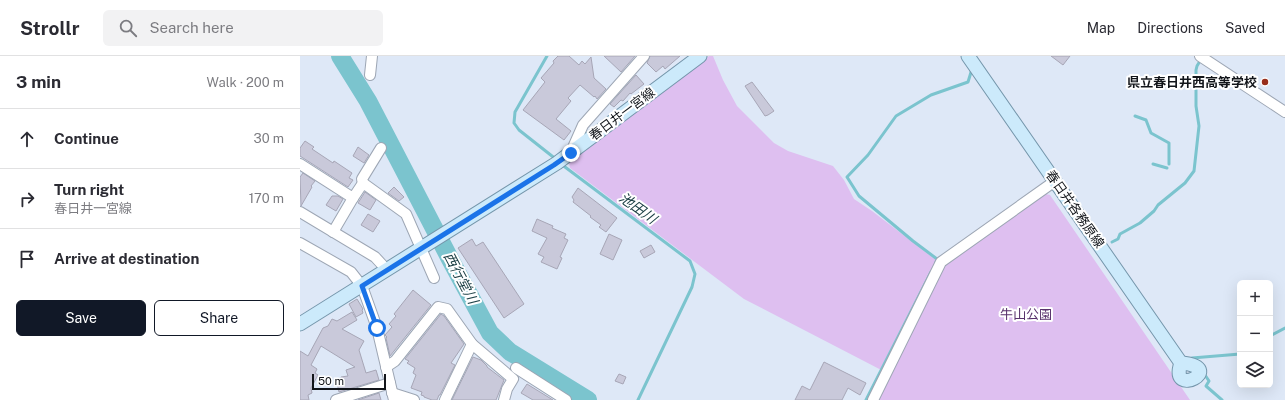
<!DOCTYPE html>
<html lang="en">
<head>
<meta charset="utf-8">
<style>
  body { margin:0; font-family:"Public Sans","Noto Sans JP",sans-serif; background:#f2f2f3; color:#2b2b33 }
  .controls { position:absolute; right:12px; bottom:12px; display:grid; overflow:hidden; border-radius:6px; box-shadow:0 4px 16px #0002 }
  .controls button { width:36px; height:36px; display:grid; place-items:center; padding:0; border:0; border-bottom:1px solid #e1e1e2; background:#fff; color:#2b2b33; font:20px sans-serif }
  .scale { position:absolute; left:12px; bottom:10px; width:74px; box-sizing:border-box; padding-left:4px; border:2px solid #12151a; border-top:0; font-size:11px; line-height:14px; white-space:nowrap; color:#12151a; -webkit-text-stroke:3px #fff; paint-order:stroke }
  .stop { position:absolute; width:12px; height:12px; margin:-9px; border:3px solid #1a73e8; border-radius:50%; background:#fff }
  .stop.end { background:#1a73e8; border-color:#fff; box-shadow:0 1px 4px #0008 }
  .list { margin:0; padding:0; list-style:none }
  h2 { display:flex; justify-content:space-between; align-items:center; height:52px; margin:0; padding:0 16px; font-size:17px }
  h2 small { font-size:13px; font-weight:400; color:#7c7c81 }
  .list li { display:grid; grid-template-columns:26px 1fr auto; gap:12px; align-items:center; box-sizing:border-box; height:60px; padding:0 16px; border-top:1px solid #e1e1e2 }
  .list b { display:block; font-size:15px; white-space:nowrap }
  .list p { margin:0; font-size:13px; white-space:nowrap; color:#7c7c81 }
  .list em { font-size:13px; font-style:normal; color:#7c7c81 }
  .actions { display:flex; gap:8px; padding:12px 16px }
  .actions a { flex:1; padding:9px 0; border:1px solid #111827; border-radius:6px; text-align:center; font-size:14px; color:#111827 }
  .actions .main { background:#111827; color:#fff }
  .icon { flex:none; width:22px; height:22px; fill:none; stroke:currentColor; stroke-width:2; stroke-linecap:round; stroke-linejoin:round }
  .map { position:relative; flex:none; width:985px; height:344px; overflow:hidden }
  header { display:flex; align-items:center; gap:24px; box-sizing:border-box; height:56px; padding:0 20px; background:#fff; border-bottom:1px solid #e1e1e2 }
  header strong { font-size:19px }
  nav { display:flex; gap:22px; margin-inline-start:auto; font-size:14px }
  .search { width:280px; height:36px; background:#f2f2f3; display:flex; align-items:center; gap:10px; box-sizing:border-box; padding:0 14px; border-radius:6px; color:#7c7c81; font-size:15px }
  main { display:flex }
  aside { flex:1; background:#fff }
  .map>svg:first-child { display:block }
</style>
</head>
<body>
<header>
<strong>Strollr</strong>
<div class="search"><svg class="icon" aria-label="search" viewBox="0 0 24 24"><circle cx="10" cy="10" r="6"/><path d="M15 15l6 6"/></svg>Search here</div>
<nav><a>Map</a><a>Directions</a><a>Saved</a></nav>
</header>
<main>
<aside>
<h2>3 min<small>Walk · 200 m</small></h2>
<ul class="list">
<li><svg class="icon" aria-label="ahead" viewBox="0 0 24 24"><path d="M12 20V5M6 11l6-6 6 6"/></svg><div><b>Continue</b></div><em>30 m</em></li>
<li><svg class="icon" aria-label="right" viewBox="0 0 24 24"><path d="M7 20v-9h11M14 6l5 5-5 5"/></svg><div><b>Turn right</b><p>春日井一宮線</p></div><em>170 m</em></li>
<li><svg class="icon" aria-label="arrive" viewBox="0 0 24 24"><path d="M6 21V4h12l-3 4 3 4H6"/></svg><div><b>Arrive at destination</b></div></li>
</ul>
<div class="actions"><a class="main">Save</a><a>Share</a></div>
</aside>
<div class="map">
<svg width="985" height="344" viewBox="0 0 985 344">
  <rect width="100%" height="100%" fill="#dee8f7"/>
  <polygon fill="#debff0" points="409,0 413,0 423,24 437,50 474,87 488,95 533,110 544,124 554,143 572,155 644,210 746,138 750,139 890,344 577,344 589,318 444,243 270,112 269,107"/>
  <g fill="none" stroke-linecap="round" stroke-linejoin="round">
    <g stroke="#7bc4ce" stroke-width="3">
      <polyline points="247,0 215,56 214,67 219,74 257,104"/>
      <polyline points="835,60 846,64 851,77 869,87 869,108"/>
      <polyline points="261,108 390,205 395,218 392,231 338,344"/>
      <polyline points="853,108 867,112"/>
      <polyline points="812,186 818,183 820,178 840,167 854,155 858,149 885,127 894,115 899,70 896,50 896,14 897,10 900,5"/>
      <polyline points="636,206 637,203 613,185 559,140 547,121 568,99 596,60 631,39 668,26 672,13"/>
      <polyline points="970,280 985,272"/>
      <polyline points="892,302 940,298"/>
      <polyline points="903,316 909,325 906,330 922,344"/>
      <polyline points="566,344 631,216"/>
    </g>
    <polyline stroke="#7bc4ce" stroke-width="18" points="40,0 68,45 150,203 190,277 210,296 288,344"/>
  </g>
  <g fill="#c9c9da" stroke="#a7a6b6">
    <polygon points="258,0 269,0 279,9 282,5 285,8 291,1 294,22 306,33 297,43 295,40 294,41 280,29 268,42 271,45 256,63 271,75 264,84 223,54 245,26 241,22 254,7 253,5"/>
    <polygon points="304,0 335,0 321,16"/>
    <polygon points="350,0 380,0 365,13 363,10 356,16 347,7"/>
    <polygon points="751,0 770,0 763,9"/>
    <polygon points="336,19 344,28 331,38 330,37 323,45 321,44 314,51 310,48"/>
    <polygon points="452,26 474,55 468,59 465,60 445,30"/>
    <polygon points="5,85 14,91 12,93 33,107 34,105 52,117 49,122 53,124 48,131 0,100 0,92"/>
    <polygon points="58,91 69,99 64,107 53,100"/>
    <polygon points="3,117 15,125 11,130 12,131 1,150 0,121"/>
    <polygon points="94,131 104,141 99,145 88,137"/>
    <polygon points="278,132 317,162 306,176 299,171 301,169 290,161 291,160 273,146 274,144 272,141"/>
    <polygon points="65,136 76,144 70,154 58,147"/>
    <polygon points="32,140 38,140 43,143 36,155 26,149"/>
    <polygon points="68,158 80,165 73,176 61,169"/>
    <polygon points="237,163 253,170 252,172 266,178 264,182 268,184 260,201 262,202 257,213 241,206 244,201 238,198 247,182 232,175"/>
    <polygon points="309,178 322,184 313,204 300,198"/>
    <polygon points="172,183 176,190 183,186 224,248 204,262 158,192"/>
    <polygon points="351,189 355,196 344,202 340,195"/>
    <polygon points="113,234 131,249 90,300 86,282 87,281 85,279 92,271 89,268 96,260 94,258"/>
    <polygon points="57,243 63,253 62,254 63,257 56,261 49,248"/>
    <polygon points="52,256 57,264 42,273 64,285 59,294 66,317 76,314 79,324 39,336 37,327 40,327 39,324 42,324 41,321 48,320 46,314 55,311 21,290 11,309 17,313 15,317 18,319 11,332 12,337 8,339 9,344 0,344 0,295 8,300 23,272 28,270 32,263 37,265"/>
    <polygon points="141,258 144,260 164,288 151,307 155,309 140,339 139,339 137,344 132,344 124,341 124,340 121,339 122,336 111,332 116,319 113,317 115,312 107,307 109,305 105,303"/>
    <polygon points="173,301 181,304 187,310 187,311 204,324 196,344 152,344"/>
    <polygon points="524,306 566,327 560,339 548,332 542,344 495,344 502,330 510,334"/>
    <polygon points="319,318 326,321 323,328 315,325"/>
    <polygon points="227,328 253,344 233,344 221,337"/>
    <polygon points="79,337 81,344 58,344"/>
  </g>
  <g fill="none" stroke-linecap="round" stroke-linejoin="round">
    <defs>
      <g id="minor">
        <polyline points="900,0 985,56"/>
        <polyline points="70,19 72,0"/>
        <polyline points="271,96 283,69 344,0"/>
        <polyline points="0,108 53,142 63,127 106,158 134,222"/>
        <polyline points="63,127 62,123 81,92"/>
        <polyline points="0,156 75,201 87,214"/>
        <polyline points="33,176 53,142"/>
        <polyline points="0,187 51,216 62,230 77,272 94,344"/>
        <polyline points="86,311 95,305 138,251 147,253 172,288 213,323 207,333 204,344"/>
        <polyline points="216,312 266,344"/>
        <polyline points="92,337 114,344"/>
        <polyline points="36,344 90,327"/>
        <polyline points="145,344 172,288"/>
        <polyline points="573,344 641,206 755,125"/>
      </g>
      <g id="major">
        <polyline points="668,0 881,307"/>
        <polyline points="0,268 257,107 400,0"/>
        <path d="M881,307c48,4 -13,37 0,0z"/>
      </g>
    </defs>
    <use href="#minor" stroke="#9da6b4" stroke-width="12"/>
    <use href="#major" stroke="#7596ab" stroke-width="15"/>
    <use href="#minor" stroke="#fff" stroke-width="10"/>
    <use href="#major" stroke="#cceafb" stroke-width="13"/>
  </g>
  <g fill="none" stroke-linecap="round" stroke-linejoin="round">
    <polyline stroke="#1a73e8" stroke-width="5" points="77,272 62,230 254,109 271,97"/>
  </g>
  <circle fill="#982e1b" stroke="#fff" stroke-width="1.5" cx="965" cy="26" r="4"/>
  <g text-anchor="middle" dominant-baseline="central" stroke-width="4" stroke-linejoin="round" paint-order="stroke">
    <g font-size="13" font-weight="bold" fill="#12151a" stroke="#fff" text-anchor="end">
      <text x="957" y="26">県立春日井西高等学校</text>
    </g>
    <g font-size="13" fill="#12151a" stroke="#fff">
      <text transform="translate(322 58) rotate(-37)">春日井一宮線</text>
      <text transform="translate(775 153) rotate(55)">春日井各務原線</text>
    </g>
    <g font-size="13" fill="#58316c" stroke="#fff">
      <text x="726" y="258">牛山公園</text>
    </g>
    <g font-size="14" font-style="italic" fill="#183c41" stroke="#fff">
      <text transform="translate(338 152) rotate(36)">池田川</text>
      <text transform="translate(161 222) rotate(62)">西行堂川</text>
    </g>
  </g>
</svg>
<div class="controls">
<button>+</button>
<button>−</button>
<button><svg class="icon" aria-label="layers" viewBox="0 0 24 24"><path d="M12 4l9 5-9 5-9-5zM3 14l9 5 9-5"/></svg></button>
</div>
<div class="scale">50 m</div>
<div class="stop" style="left:77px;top:272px"></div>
<div class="stop end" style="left:271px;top:97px"></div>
</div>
</main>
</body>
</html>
